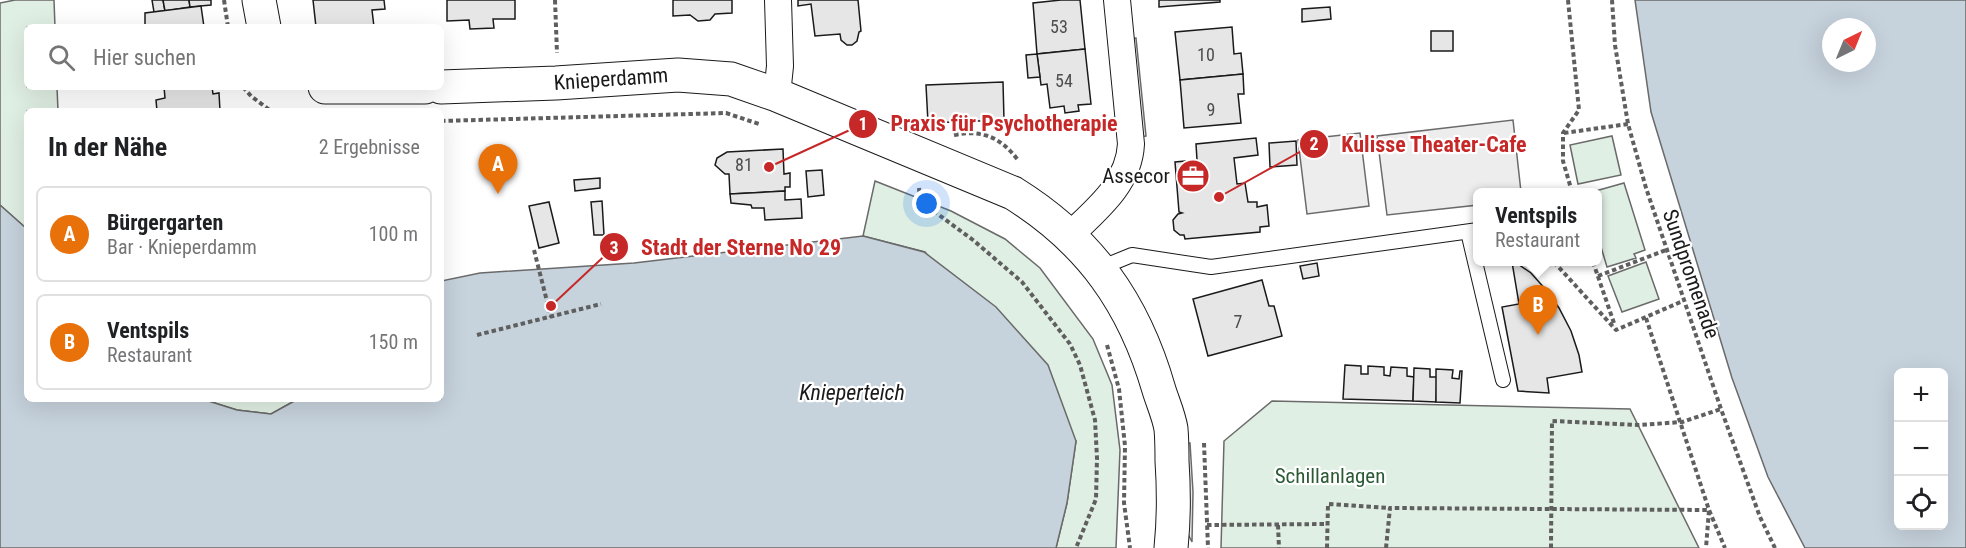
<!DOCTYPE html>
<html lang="de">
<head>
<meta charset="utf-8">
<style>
  body { margin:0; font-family:"Roboto Condensed",sans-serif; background:#f6f6f6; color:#202124 }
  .controls { position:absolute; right:18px; bottom:18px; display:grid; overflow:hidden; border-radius:9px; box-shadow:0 6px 24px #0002 }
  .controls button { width:54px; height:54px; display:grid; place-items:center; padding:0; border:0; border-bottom:2px solid #e0e0e0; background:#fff; color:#202124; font:30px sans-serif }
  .compass { position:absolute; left:1822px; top:18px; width:54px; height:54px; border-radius:50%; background:#fff; box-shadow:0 6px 24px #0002; rotate:43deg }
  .you { position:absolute; left:927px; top:204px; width:21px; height:21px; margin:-15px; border:4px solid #fff; border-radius:50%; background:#1a73e8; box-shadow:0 0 0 9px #1a73e833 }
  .badge { display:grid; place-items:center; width:39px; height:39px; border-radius:50%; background:#c62828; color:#fff; font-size:20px; font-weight:700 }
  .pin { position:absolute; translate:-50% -50px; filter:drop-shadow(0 2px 3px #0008) }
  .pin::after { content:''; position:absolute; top:32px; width:21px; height:18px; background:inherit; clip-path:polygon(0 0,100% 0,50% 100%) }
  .popup { position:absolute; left:1473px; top:188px; width:129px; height:78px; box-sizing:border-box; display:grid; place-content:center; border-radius:9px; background:#fff; filter:drop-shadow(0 2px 4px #0005); font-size:20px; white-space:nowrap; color:#757577 }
  .popup b { font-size:22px; color:#202124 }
  .popup::after { content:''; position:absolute; left:50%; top:100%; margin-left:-12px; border:12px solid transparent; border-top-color:#fff }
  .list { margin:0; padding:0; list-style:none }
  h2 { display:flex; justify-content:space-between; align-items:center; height:78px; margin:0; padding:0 24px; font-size:26px }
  h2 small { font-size:20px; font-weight:400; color:#757577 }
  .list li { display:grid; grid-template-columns:39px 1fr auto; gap:18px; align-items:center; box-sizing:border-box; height:96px; margin:0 12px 12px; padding:0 12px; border:2px solid #e0e0e0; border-radius:9px }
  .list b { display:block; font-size:22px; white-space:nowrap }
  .list p { margin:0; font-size:20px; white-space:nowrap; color:#757577 }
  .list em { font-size:20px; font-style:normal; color:#757577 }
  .icon { flex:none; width:33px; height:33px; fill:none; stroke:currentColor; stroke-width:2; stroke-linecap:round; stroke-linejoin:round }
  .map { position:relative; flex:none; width:1966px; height:548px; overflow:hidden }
  .search { position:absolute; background:#fff; box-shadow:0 6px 24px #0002; left:24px; top:24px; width:420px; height:66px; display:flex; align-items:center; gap:15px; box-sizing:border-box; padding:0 21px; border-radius:9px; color:#757577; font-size:22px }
  .panel { position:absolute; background:#fff; box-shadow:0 6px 24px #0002; left:24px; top:108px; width:420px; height:294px; border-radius:9px }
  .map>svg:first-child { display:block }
</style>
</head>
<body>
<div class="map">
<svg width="1966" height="548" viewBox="0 0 1966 548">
  <rect width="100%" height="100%" fill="#fff"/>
  <g fill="#e0efe3" stroke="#6a6a6a" stroke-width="1.5">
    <polygon points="15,0 54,0 55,27 27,27 27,87 57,87 58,111 27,111 27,229 0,205 0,3"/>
    <polygon points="1612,136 1621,175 1578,184 1570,145"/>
    <polygon points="875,181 951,211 1005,239 1040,268 1093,339 1112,385 1120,450 1116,548 1056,548 1067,503 1076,441 925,252 863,236"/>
    <polygon points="1624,183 1645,250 1634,254 1636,258 1607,267 1598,237 1598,192 1592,192"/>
    <polygon points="1646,262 1659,299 1622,312 1608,276"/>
    <polygon points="202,399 298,399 271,414 237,410"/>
    <polygon points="1272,401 1630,409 1699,548 1221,548 1224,441"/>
  </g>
  <g fill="#ededed" stroke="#6a6a6a" stroke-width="1.5">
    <polygon points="1136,38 1146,136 1136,137 1126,39"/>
    <polygon points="1513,120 1521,192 1478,192 1478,205 1387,215 1377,136"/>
    <polygon points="1360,133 1369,206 1307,214 1298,140"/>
    <polygon points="1190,443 1193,492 1192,542 1181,520 1179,444"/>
  </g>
  <g fill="#c6d2dc" stroke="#6a6a6a" stroke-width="1.5" fill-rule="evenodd">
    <path d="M1635,0h331v548h-161l-37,-71 -36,-99 -81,-266zM1831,27h36v36h-36zM1898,372h46v154h-46z"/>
    <polygon points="0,205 27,229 27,399 202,399 237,410 271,414 298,399 441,399 441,281 480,273 634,263 863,236 924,252 996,307 1048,365 1076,441 1067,503 1056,548 0,548"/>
  </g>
  <g fill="#e6e6e6" stroke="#1a1a1a" stroke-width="1.5">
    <polygon points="152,0 163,0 165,11 154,12"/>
    <polygon points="163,0 189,0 190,7 165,11"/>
    <polygon points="189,0 211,0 211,5 190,7"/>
    <polygon points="313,0 384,0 385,9 372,10 374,27 316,27"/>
    <polygon points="447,0 515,0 515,19 493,19 494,28 470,29 469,20 447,21"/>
    <polygon points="673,0 732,0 732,13 715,14 710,20 698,21 690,15 673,16"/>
    <polygon points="798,0 858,0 861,31 859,32 857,41 852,45 847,45 841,40 840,34 815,36 811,4 798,6"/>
    <polygon points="1061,0 1080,0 1085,49 1037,54 1033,3"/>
    <polygon points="1159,0 1220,0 1220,2 1159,7"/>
    <polygon points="201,6 204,27 145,27 145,13"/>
    <polygon points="1330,7 1331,19 1302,22 1302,9"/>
    <polygon points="1232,27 1234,54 1241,53 1243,74 1180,80 1175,32"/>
    <rect x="1431" y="31" width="22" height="20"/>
    <polygon points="1085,49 1091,104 1078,105 1079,111 1065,113 1064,106 1050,108 1047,84 1041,85 1037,54"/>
    <polygon points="1037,54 1040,77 1028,78 1026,55"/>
    <polygon points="1243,74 1244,94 1238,94 1241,123 1184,128 1180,80"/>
    <polygon points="1003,82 1004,120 928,123 926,85"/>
    <polygon points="164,87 212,87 213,94 219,93 220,111 157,111 156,100 165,98"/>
    <polygon points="1256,138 1258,155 1234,158 1237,184 1245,183 1248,202 1257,202 1257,207 1267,205 1269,226 1260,227 1260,232 1185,239 1184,235 1180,235 1174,230 1173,220 1178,214 1182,213 1179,212 1175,162 1197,160 1196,144"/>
    <polygon points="1296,141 1297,165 1270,167 1269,143"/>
    <polygon points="783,149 784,174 790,173 790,187 785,187 785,191 730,194 729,174 725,174 715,165 717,158 727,152"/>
    <polygon points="822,170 824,195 808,197 806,171"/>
    <polygon points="600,178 600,188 575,191 574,180"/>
    <polygon points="785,191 785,200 801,199 802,218 765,220 764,208 752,208 751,205 731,203 730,194"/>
    <polygon points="602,201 604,235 594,235 591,202"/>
    <polygon points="549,202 559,243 539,248 529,206"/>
    <polygon points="1512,262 1515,262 1531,273 1547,291 1559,308 1571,331 1579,355 1582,372 1547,378 1549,393 1518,391 1502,307 1519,304"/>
    <polygon points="1317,263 1319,276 1303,279 1300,266"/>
    <polygon points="1262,280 1269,306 1274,306 1282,336 1208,356 1193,299"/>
    <polygon points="1345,365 1361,366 1361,374 1368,374 1368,366 1384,367 1384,375 1390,376 1391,367 1407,368 1407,376 1414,377 1413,401 1343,399"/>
    <polygon points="1414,368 1430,369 1430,377 1437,377 1436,402 1413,401"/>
    <polygon points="1436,369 1453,370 1452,378 1459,379 1460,371 1462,371 1460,403 1436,402"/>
  </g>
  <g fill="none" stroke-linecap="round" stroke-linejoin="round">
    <defs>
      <g id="lane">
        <polyline points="1468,232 1503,380"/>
        <polyline points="1100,268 1132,255 1211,267 1478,230"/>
      </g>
      <g id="street">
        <polyline points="777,95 780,66 778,0"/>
        <path d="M1070,235c27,-26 59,-51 61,-91l-14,-144"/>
      </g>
      <g id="secondary">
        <polyline points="259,0 264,27"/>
        <polyline points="325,87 425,87"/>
        <path d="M441,87l115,-4 122,-8 53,4 46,16 236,98c77,48 121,110 146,197 4,13 10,26 12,39 1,11 1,22 1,32 2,30 2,58 -1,87"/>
      </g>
    </defs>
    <use href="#lane" stroke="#1a1a1a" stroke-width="16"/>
    <use href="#street" stroke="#1a1a1a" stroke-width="28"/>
    <use href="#secondary" stroke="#1a1a1a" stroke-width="35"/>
    <g stroke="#5f5f5f" stroke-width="4" stroke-dasharray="4.5 3" stroke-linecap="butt">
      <polyline points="224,0 228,27"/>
      <polyline points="555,0 557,53"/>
      <polyline points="1568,0 1579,110 1563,133 1563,161 1572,192"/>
      <polyline points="1612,0 1615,45 1628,124 1646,188 1721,409 1760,517 1775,548"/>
      <polyline points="243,87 251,96 271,111"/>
      <polyline points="441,121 726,113 759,124"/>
      <polyline points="1564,133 1628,124"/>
      <path d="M954,135c29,-6 47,3 64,25"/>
      <polyline points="919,188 920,201 973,240 1022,282 1070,344 1080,365 1095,420 1097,458 1096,499 1076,548"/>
      <polyline points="534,250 551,317"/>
      <polyline points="1554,262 1616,330 1683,301"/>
      <polyline points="1593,262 1615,326"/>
      <polyline points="1598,276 1666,250"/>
      <polyline points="1646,318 1709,510 1725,548"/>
      <polyline points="477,335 601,304"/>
      <polyline points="1107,345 1119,389 1125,446 1124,503 1130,548"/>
      <polyline points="1204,443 1208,548"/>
      <polyline points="1207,525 1327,524"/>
      <polyline points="1278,525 1279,548"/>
      <polyline points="1327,548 1328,504 1390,508"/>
      <polyline points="1386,548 1390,508 1709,510 1706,548"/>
      <polyline points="1551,548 1552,421 1638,425 1682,422 1721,409"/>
    </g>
    <use href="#lane" stroke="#fff" stroke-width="14"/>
    <use href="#street" stroke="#fff" stroke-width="26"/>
    <use href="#secondary" stroke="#fff" stroke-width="33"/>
  </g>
  <defs>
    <symbol id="office-disc" viewBox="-11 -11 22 22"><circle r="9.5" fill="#c62828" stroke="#fff"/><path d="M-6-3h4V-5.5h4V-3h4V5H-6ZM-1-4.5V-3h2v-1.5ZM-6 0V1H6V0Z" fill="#fff"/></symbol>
  </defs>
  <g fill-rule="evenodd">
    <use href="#office-disc" x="1174" y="157" width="38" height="38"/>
  </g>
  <g text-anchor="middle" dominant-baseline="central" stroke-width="4.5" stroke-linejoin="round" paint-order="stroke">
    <g font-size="18" fill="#4d4d4d">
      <text x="1059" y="26">53</text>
      <text x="1206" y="54">10</text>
      <text x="1064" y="80">54</text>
      <text x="1211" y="109">9</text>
      <text x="744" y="164">81</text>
      <text x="1238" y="321">7</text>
    </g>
    <g font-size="21" fill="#1a1a1a" stroke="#fff">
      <text transform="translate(611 79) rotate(-4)">Knieperdamm</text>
      <text transform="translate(1691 274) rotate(71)">Sundpromenade</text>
    </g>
    <g font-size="21" fill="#1a1a1a" stroke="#fff" text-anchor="end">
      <text x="1170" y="176">Assecor</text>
    </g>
    <g font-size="21" fill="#2b5a34" stroke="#fff">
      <text x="1330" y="476">Schillanlagen</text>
    </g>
    <g font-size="22" font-style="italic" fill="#1a1a1a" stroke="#fff">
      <text x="852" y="392">Knieperteich</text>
    </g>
  </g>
  <path fill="none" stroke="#c62828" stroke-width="2" d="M769 167L863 124M1219 197L1314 144M551 306L614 247"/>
  <g fill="#c62828" stroke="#fff" stroke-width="2">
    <circle cx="769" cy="167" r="6"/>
    <circle cx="1219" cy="197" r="6"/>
    <circle cx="551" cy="306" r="6"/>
    <circle cx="863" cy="124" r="15"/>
    <circle cx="1314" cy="144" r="15"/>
    <circle cx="614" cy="247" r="15"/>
  </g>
  <g font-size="18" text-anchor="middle" font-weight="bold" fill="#fff">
    <text x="863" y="130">1</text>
    <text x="1314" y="150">2</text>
    <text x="614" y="254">3</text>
  </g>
  <g font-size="22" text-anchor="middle" font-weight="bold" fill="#c62828" stroke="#fff" stroke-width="4.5" stroke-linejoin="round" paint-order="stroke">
    <text x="1004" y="131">Praxis für Psychotherapie</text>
    <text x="1434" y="152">Kulisse Theater-Cafe</text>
    <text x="741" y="255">Stadt der Sterne No 29</text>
  </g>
</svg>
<div class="controls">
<button>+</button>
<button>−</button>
<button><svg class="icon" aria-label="locate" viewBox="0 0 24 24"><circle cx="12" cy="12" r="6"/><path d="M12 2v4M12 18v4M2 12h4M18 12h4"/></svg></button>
</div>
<svg class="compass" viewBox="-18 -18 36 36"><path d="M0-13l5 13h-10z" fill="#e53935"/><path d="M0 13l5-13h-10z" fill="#757577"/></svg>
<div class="you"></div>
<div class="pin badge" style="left:498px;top:194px;background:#e8710a">A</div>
<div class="pin badge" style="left:1538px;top:335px;background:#e8710a">B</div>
<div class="popup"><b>Ventspils</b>Restaurant</div>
<div class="search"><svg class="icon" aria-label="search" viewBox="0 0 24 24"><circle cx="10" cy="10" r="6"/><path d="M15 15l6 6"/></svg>Hier suchen</div>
<section class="panel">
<h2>In der Nähe<small>2 Ergebnisse</small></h2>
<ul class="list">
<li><span class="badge" style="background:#e8710a">A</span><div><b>Bürgergarten</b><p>Bar · Knieperdamm</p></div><em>100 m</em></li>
<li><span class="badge" style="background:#e8710a">B</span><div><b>Ventspils</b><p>Restaurant</p></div><em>150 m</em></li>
</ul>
</section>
</div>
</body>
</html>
